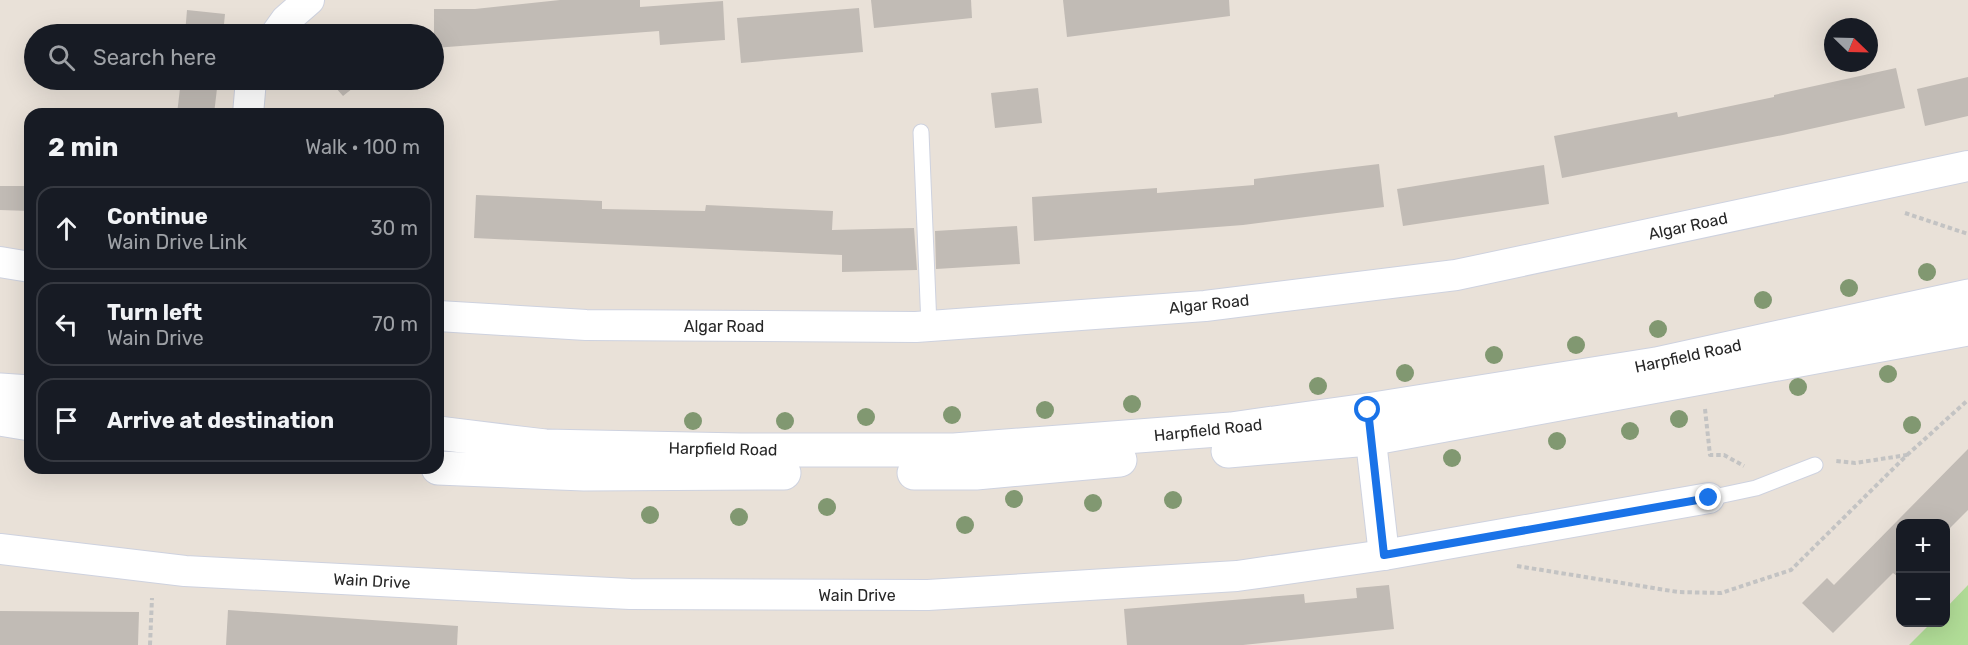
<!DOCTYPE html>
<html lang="en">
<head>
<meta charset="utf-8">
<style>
  body { margin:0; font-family:Rubik,sans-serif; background:#242831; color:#f1f3f6 }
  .controls { position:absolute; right:18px; bottom:18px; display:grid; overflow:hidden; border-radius:12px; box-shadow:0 6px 24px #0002 }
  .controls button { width:54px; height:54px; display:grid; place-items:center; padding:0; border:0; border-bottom:2px solid #363941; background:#171b24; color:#f1f3f6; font:30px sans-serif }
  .compass { position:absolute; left:1824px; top:18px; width:54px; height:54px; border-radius:50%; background:#171b24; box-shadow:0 6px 24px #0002; rotate:113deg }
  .stop { position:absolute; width:18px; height:18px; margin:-14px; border:4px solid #1a73e8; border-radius:50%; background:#fff }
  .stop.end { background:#1a73e8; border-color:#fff; box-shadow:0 2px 6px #0008 }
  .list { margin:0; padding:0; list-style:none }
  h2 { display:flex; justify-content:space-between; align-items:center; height:78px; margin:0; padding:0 24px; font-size:26px }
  h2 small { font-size:20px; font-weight:400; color:#9ea1a6 }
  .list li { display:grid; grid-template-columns:39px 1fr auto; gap:18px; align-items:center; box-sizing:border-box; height:84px; margin:0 12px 12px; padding:0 12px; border:2px solid #363941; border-radius:18px }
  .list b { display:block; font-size:22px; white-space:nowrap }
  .list p { margin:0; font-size:20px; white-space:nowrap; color:#9ea1a6 }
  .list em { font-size:20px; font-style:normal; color:#9ea1a6 }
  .icon { flex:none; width:33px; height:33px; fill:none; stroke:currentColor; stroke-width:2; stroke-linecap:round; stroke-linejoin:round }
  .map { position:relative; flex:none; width:1968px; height:645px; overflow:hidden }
  .search { position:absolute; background:#171b24; box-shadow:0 6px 24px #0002; left:24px; top:24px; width:420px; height:66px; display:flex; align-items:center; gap:15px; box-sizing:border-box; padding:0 21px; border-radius:33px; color:#9ea1a6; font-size:22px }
  .panel { position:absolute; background:#171b24; box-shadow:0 6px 24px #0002; left:24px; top:108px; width:420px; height:366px; border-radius:18px }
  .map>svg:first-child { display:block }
</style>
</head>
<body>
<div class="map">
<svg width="1968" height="645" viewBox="0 0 1968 645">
  <rect width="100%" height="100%" fill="#e9e1d8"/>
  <polygon fill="#b1dd97" points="1968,585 1968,645 1909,645 1931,623 1946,622 1946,608"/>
  <g fill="#c1bbb5">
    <polygon points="560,0 640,0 640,7 723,1 725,40 660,45 659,31 434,48 434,9 475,9"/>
    <polygon points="871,0 971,0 972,18 874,28"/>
    <polygon points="1063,0 1229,0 1230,16 1067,37"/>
    <polygon points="859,8 863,52 741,63 737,18"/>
    <polygon points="187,10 225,14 223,34 185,34"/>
    <polygon points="1896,68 1905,108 1783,135 1562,178 1554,136 1677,112 1678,117 1774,97 1774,95"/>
    <polygon points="1968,77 1968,116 1925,126 1917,89"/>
    <polygon points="181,80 218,80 214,114 177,114"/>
    <polygon points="329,80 363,80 343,96"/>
    <polygon points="1038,88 1042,123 995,128 991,93"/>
    <polygon points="1379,164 1384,207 1243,225 1034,241 1032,197 1157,188 1157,193 1254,185 1254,179"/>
    <polygon points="1544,165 1549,204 1403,226 1397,189"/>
    <polygon points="0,186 30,186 30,211 0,210"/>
    <polygon points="476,195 602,201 602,209 705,211 706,205 833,211 832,230 914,228 917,270 842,272 842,255 474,238"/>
    <polygon points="1017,226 1020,264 936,269 935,231"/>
    <polygon points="1968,449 1968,510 1946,532 1946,524 1900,524 1900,578 1893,573 1833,633 1802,603 1827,578 1834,585"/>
    <polygon points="1389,585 1394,629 1243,645 1127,645 1124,609 1304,594 1305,603 1357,598 1356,588"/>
    <polygon points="228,610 458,626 457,645 226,645"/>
    <polygon points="0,611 139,612 138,645 0,645"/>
  </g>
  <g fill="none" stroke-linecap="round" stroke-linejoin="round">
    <defs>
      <g id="lane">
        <polyline points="921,132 929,326"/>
        <polyline points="1709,498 1756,488 1815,465"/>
      </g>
      <g id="street">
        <polyline points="276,34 286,20 309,0"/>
        <polyline points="248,114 251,80"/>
        <polyline points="0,262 30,267"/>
        <polyline points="438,316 586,325 916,327 1205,306 1456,275 1968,166"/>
        <polyline points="1368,415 1384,555"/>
        <polyline points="0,549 185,571 630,594 928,595 1237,576 1384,555 1709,498"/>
      </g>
      <g id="secondary">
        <polyline points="0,390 30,392"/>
        <polyline points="0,419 30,424"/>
        <polyline points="438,433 545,446 741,450 954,450 1231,429 1367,410 1656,364 1968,296"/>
        <polyline points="1228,451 1369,439 1968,329"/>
        <polyline points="438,468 584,474 784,473"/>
        <polyline points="914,473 976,473 1120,460"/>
      </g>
    </defs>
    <use href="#lane" stroke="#ced2df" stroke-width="17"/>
    <use href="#street" stroke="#ced2df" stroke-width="32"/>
    <use href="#secondary" stroke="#ced2df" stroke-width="35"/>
    <g stroke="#c3c3c3" stroke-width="4" stroke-dasharray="4.5 3" stroke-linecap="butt">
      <polyline points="1905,213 1968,234"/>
      <polyline points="1705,409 1710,455 1724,455 1744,466"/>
      <polyline points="1907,455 1968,400"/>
      <polyline points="1517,566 1678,592 1721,593 1791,570 1907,455 1855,463 1836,461"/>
      <polyline points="150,645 152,598"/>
    </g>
    <use href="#lane" stroke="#fff" stroke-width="15"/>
    <use href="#street" stroke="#fff" stroke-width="30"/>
    <use href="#secondary" stroke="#fff" stroke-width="33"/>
  </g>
  <g fill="#819871">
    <circle cx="1927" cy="272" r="9"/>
    <circle cx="1849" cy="288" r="9"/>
    <circle cx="1763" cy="300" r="9"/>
    <circle cx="1658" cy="329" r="9"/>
    <circle cx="1576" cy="345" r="9"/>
    <circle cx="1494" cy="355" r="9"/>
    <circle cx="1405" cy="373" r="9"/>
    <circle cx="1888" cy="374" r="9"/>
    <circle cx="1318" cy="386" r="9"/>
    <circle cx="1798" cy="387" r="9"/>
    <circle cx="1132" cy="404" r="9"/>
    <circle cx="1045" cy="410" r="9"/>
    <circle cx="952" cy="415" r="9"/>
    <circle cx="866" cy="417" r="9"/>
    <circle cx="1679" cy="419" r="9"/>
    <circle cx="693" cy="421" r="9"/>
    <circle cx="785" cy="421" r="9"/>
    <circle cx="1912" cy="425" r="9"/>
    <circle cx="1630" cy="431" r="9"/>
    <circle cx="1557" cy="441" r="9"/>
    <circle cx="1452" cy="458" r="9"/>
    <circle cx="1014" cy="499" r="9"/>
    <circle cx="1173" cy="500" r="9"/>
    <circle cx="1093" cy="503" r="9"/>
    <circle cx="827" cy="507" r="9"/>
    <circle cx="650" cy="515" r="9"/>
    <circle cx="739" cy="517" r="9"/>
    <circle cx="965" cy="525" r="9"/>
  </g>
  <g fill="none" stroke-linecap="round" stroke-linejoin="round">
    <polyline stroke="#1a73e8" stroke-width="8" points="1368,410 1384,555 1709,498"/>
  </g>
  <g text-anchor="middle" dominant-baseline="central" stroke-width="5" stroke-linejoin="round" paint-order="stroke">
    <g font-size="16" fill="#272727" stroke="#fff">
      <text transform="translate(1688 226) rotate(-12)">Algar Road</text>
      <text transform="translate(1209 304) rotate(-6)">Algar Road</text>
      <text x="724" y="326">Algar Road</text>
      <text transform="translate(1688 356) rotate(-12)">Harpfield Road</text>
      <text transform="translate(1208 430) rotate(-6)">Harpfield Road</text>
      <text transform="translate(723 449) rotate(1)">Harpfield Road</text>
      <text transform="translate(372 581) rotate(3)">Wain Drive</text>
      <text x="857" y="595">Wain Drive</text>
    </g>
  </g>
</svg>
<div class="controls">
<button>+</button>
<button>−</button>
</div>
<svg class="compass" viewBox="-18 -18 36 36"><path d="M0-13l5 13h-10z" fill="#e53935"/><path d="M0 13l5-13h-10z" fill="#9ea1a6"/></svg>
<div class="stop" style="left:1368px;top:410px"></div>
<div class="stop end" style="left:1709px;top:498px"></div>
<div class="search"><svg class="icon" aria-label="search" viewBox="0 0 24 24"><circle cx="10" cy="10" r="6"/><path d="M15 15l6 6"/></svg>Search here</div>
<section class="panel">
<h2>2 min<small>Walk · 100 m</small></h2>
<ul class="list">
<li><svg class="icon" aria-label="ahead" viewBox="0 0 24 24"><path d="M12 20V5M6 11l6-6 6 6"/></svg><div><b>Continue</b><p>Wain Drive Link</p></div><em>30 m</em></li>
<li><svg class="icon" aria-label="left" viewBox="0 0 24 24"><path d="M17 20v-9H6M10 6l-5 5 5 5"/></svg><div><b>Turn left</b><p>Wain Drive</p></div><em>70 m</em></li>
<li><svg class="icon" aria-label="arrive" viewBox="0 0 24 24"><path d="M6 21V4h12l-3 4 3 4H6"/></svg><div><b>Arrive at destination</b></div></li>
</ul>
</section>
</div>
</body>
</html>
